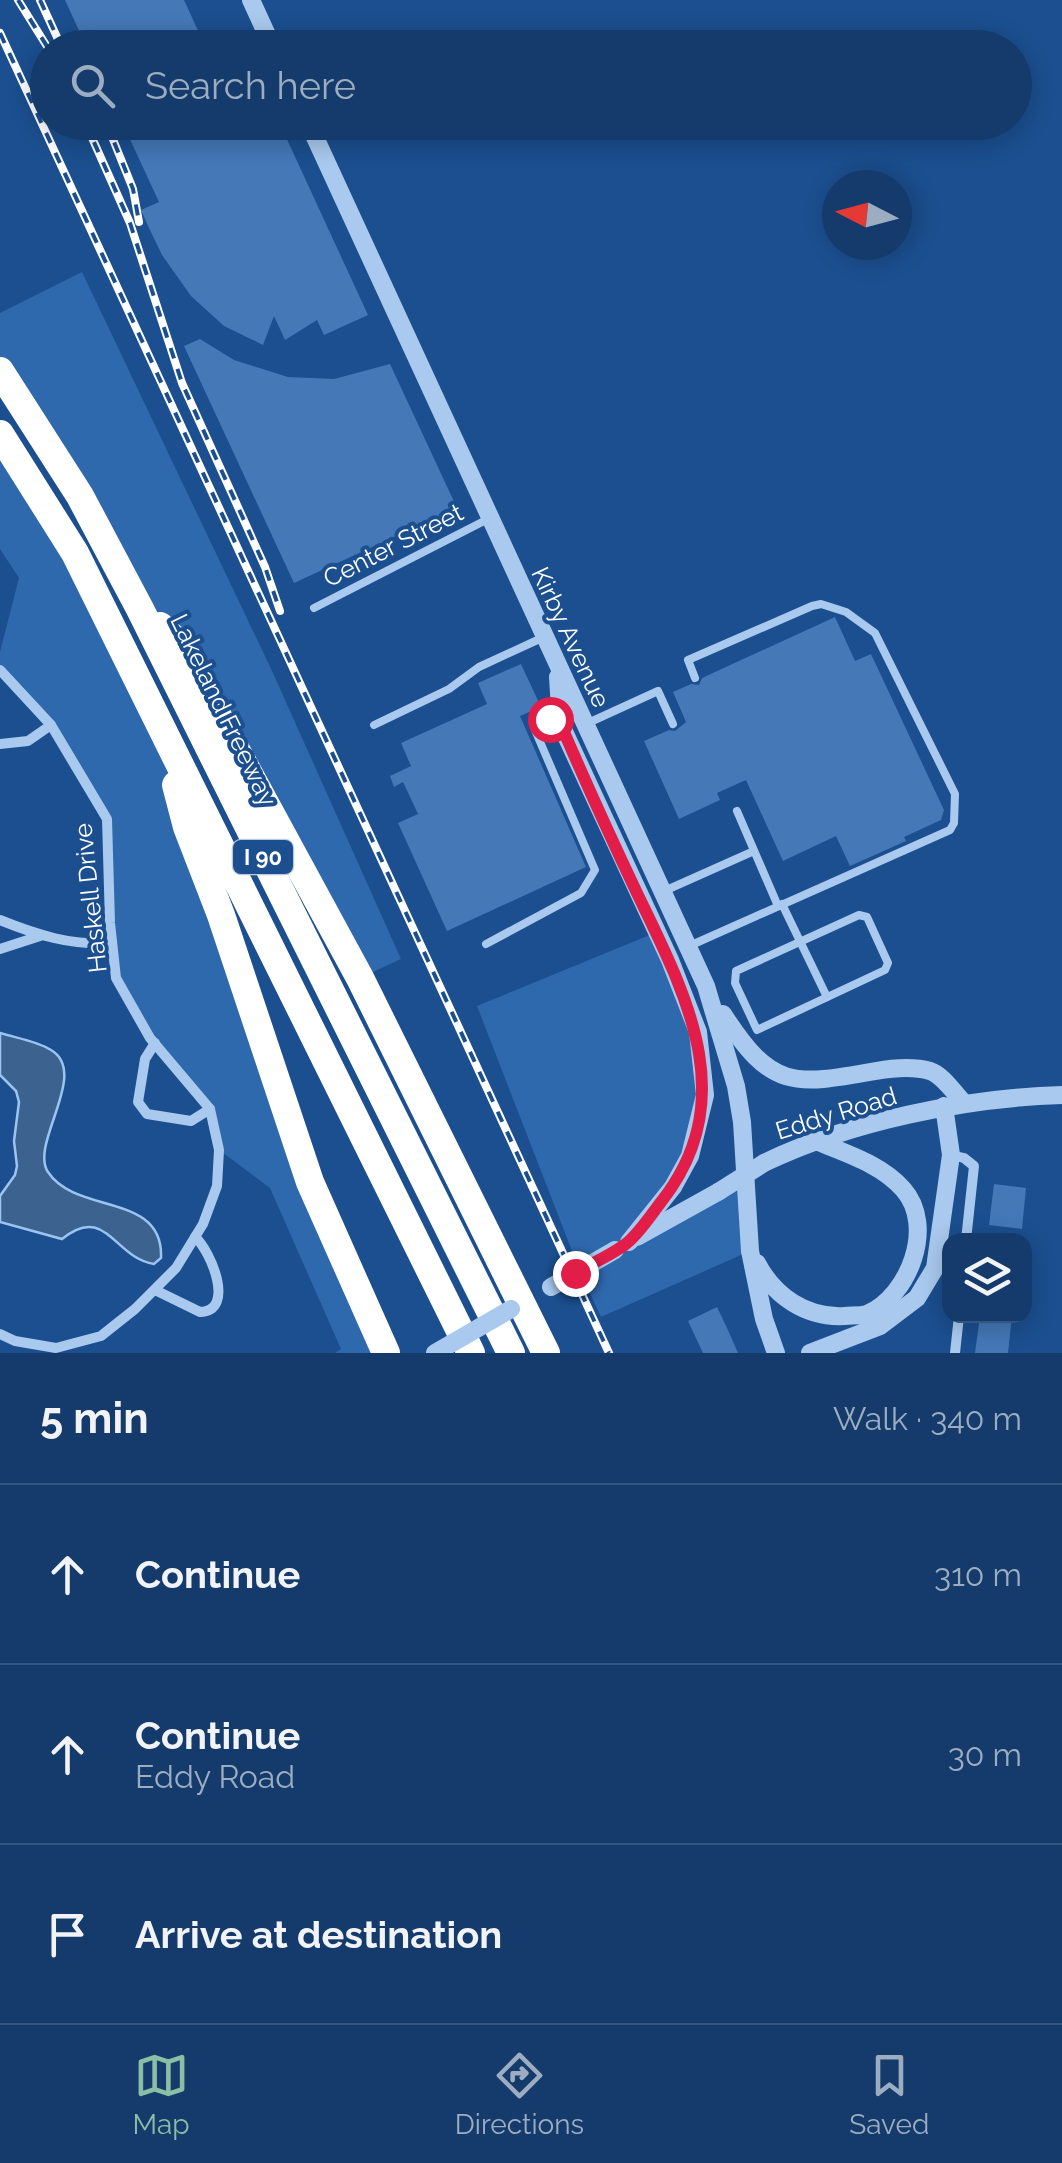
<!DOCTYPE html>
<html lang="en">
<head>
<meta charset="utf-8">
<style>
  body { margin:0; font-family:Raleway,sans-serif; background:#1d4271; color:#f1f3f6 }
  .controls { position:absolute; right:30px; bottom:30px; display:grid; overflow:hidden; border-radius:20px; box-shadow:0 5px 25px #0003 }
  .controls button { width:90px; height:90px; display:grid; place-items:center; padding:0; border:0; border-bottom:2px solid #33557e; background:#143b6b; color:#f1f3f6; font:50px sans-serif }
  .compass { position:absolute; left:822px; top:170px; width:90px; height:90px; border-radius:50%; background:#143b6b; box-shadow:0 5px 25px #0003; rotate:276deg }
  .stop { position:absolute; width:30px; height:30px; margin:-22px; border:8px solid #e11d48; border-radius:50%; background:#fff }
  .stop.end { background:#e11d48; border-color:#fff; box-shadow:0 2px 10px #0008 }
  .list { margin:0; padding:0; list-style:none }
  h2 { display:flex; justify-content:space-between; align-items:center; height:130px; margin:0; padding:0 40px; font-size:42px }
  h2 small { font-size:32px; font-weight:400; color:#9dadc1 }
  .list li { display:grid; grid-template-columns:65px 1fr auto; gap:30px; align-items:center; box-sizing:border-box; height:180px; padding:0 40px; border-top:2px solid #33557e }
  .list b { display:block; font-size:38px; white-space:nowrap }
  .list p { margin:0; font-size:32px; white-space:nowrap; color:#9dadc1 }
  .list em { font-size:32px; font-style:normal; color:#9dadc1 }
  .icon { flex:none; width:55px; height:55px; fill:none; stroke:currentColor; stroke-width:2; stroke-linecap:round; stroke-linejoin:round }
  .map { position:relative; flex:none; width:1062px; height:1353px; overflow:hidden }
  .search { position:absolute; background:#143b6b; box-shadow:0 5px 25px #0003; left:30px; right:30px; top:30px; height:110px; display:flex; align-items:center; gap:25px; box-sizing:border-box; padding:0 35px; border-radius:55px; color:#9dadc1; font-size:38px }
  .sheet { height:670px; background:#143b6b }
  nav { display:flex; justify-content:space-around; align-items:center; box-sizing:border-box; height:140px; border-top:2px solid #33557e; background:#143b6b; font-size:28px; color:#9dadc1 }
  nav a { display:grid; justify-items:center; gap:5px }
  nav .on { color:#8abfa5 }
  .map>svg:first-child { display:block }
</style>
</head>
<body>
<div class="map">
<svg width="1062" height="1353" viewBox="0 0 1062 1353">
  <rect width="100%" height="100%" fill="#1b4f8f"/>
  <g fill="#2e69ad">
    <polygon points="82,272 273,673 401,959 360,978 0,371 0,313"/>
    <polygon points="0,434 162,731 386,1353 335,1353 341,1349 270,1188 219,1150 210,1108 150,1038 116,978 107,819 59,736 0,670 0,652 19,578 0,549"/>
    <polygon points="657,932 698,1032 705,1095 690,1156 631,1239 745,1175 750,1251 601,1317 581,1274 477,1006"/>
  </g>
  <path fill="#3c6290" stroke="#9cc4f0" stroke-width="2.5" d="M0,1033c16,5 37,8 51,17 39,23 -22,94 -3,122 28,43 116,20 113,86l-7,6c-40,-6 -48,-61 -92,-25l-62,-17v-26l15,-21 2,-9 -3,-25 5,-39 -3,-11 -16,-16z"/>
  <g fill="#4478b7">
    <polygon points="65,0 184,0 206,48 87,48"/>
    <polygon points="122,122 279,122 368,315 324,335 317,320 285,340 274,316 263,345 224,326 191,296 162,255 149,228 141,210 159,202"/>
    <polygon points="200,339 234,360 288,377 334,379 390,364 457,508 294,583 184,346"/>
    <polygon points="835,617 855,661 871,654 944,810 941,820 904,837 906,841 850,866 836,836 783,861 746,780 717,793 720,800 679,819 644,741 669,730 675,731 686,722 673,692 691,684 699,685 702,678"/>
    <polygon points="521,664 541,707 520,716 586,867 447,931 398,823 418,814 403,782 394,787 390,776 411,766 401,743 487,704 478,683"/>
    <polygon points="994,1184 1026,1188 1022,1229 989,1225"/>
    <polygon points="717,1307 727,1328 738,1353 703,1353 695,1336 688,1321"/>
    <polygon points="980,1316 1012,1316 1008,1353 975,1353"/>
  </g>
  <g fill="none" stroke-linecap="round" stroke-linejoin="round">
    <g stroke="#a9c9ee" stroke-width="8">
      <polyline points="314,608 490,518"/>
      <polyline points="588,723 658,691 673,724"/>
      <polyline points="374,725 449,689 479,667 544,637"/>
      <polyline points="737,811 778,906"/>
      <polyline points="662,892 754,851"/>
      <polyline points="782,904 827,997"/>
      <polygon points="859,915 867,917 888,963 885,970 757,1030 735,983 736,971"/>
      <polyline points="486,944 581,893 595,870 535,730 556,715"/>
      <polyline points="687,947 950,830 954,823 955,794 875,633 846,612 821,604 812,606 688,660 695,678"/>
    </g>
    <g stroke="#a9c9ee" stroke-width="10">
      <polyline points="0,670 51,725 107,819 110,923 116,978 150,1038 210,1109 219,1150 217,1186 203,1224 176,1268 135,1309 101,1336 56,1348 15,1341 0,1334"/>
      <polyline points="0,744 28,741 51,725"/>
      <path d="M0,920c37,15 72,26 112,23"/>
      <polyline points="0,949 40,936"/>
      <polyline points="155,1043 145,1059 138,1102 147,1114 191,1121 210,1109"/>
      <polyline points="951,1155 964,1158 974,1166 966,1240"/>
      <path d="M155,1290l45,22c36,-1 11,-61 -5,-75"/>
      <polyline points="955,1353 959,1316"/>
    </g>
    <g stroke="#a9c9ee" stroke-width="18">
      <polyline points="251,0 273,48"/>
      <polyline points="308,122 706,986 736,1086 742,1122 750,1251 764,1319 776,1353"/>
      <polyline points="558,677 561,725 670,960 698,1032 705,1095 690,1156 673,1187 629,1242"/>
      <path d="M723,1014c48,75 69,72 153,57 17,-3 37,-5 54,0 13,4 25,23 34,32"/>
      <path d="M764,1163c87,-42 202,-65 298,-68"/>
      <polyline points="637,1237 718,1192"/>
      <path d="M757,1263c17,33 49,55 87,53 6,-1 17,0 23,-2 42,-18 69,-88 36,-125 -22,-25 -56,-35 -87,-48"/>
      <polyline points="810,1353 880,1326 917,1298 935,1268 951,1155 944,1106"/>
    </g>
    <g stroke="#fff" stroke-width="28">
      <polyline points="0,371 80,496 140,609 511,1353"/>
      <polyline points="0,434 75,553 471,1353"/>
      <polyline points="160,626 178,643 360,978 546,1353"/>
      <polyline points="176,785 187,827 221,915 310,1182 386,1353"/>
    </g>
    <defs>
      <g id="rail">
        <polyline points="18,0 48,48"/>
        <polyline points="40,0 62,48"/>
        <polyline points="0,33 609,1353"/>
        <polyline points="85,122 130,223 182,383 265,567 280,611"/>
        <polyline points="106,122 133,189 139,222"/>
      </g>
    </defs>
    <use href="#rail" stroke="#fff" stroke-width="8"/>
    <use href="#rail" stroke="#1b4f8f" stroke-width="4" stroke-dasharray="11" stroke-linecap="butt"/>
    <g stroke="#a9c9ee" stroke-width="18">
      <polyline points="718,1192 764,1163"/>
      <polyline points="551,1287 615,1250"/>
      <polyline points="435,1353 511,1309"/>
    </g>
  </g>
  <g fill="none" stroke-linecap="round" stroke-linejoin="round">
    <path stroke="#e11d48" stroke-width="12" d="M550,719l10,-7 1,13c24,56 49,111 75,166 49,102 107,208 25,311 -10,13 -21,30 -34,41 -15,12 -35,20 -52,30"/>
  </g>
  <g text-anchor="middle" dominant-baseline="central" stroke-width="8" stroke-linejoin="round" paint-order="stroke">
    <rect fill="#1b4f8f" stroke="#bbcadd" stroke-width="2.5" x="233" y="840" width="60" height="34" rx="8"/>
    <g font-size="22" font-weight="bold" fill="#fff">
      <text x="263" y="857">I 90</text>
    </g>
    <g font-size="25" fill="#fff" stroke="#1b4f8f">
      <text transform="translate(393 545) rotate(-27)">Center Street</text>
      <text transform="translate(571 637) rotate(65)">Kirby Avenue</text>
      <text transform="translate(224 710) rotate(64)">Lakeland Freeway</text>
      <text transform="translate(90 898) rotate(-96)">Haskell Drive</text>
      <text transform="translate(836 1113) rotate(-17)">Eddy Road</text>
    </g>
  </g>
</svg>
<div class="controls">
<button><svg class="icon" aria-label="layers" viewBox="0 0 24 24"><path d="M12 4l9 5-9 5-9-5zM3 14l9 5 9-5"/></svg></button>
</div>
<svg class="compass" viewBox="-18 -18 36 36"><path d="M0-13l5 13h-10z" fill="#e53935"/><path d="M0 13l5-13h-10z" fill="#9dadc1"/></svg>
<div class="stop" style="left:550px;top:719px"></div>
<div class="stop end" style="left:575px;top:1273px"></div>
<div class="search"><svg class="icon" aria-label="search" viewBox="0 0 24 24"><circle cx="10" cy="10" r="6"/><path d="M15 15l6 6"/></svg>Search here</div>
</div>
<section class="sheet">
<h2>5 min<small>Walk · 340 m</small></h2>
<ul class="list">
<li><svg class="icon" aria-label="ahead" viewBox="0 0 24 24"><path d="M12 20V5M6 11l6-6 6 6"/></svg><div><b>Continue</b></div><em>310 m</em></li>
<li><svg class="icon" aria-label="ahead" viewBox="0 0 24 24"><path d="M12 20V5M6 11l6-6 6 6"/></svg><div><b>Continue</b><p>Eddy Road</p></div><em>30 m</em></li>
<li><svg class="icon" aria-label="arrive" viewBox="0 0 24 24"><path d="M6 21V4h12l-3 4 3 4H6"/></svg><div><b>Arrive at destination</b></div></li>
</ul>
</section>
<nav>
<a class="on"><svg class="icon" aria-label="map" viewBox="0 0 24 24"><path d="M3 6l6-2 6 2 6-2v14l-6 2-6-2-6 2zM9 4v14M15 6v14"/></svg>Map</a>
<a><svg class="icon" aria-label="directions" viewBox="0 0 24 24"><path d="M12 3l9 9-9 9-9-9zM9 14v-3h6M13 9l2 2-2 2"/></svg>Directions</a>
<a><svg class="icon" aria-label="saved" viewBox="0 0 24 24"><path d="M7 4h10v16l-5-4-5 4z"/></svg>Saved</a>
</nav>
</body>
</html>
